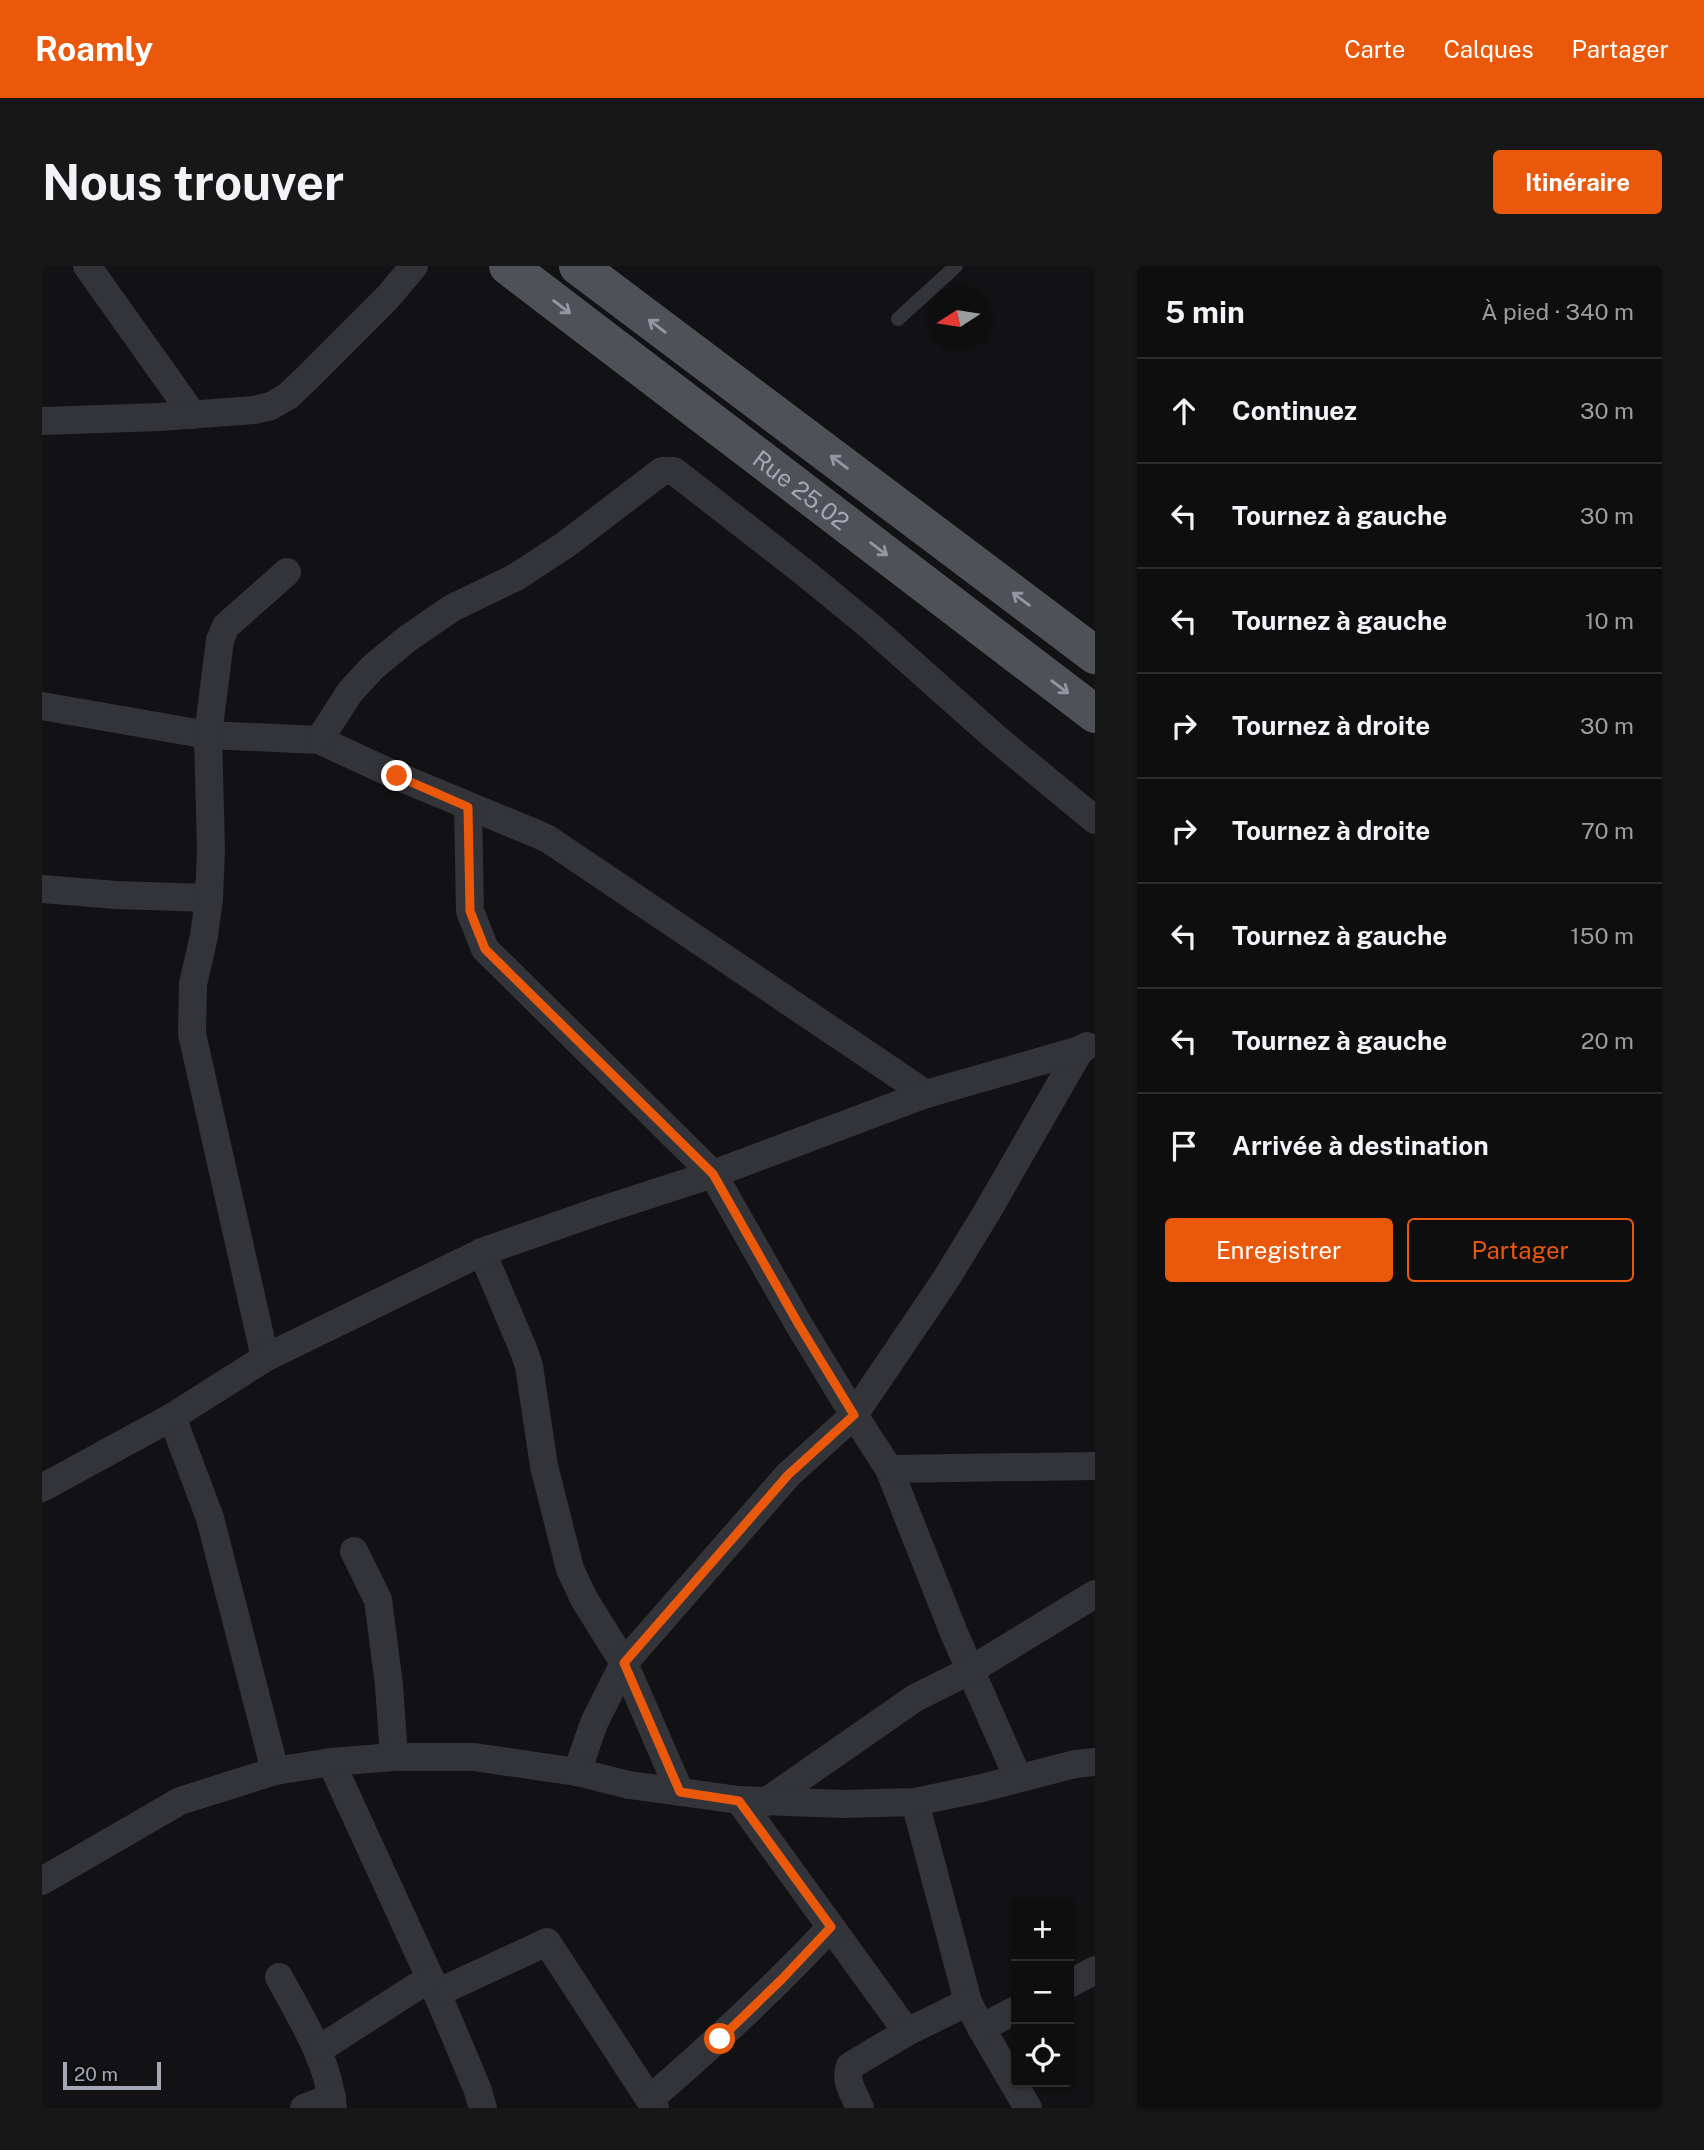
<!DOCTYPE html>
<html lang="fr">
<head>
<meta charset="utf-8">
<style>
  body { margin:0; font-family:"Public Sans",sans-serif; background:#171718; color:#f1f3f6 }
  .controls { position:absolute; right:21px; bottom:21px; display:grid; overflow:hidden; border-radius:7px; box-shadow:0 2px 5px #0004 }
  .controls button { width:63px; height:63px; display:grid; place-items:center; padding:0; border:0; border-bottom:2px solid #2e2e2f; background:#0e0e0f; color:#f1f3f6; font:35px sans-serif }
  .compass { position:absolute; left:885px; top:21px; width:63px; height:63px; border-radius:50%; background:#0e0e0f; box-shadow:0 2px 5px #0004; rotate:258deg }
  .scale { position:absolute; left:21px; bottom:18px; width:98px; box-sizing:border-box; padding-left:7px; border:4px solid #a3a8b4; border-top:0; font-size:19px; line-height:24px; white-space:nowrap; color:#a3a8b4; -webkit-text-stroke:5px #0d0d0f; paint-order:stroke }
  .stop { position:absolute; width:21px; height:21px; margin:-16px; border:5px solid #ea580c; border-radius:50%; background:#fff }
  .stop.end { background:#ea580c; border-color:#fff; box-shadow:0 2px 7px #0008 }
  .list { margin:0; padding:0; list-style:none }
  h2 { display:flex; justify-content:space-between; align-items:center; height:91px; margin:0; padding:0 28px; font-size:30px }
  h2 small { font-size:23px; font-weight:400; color:#9b9c9e }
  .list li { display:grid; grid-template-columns:46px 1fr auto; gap:21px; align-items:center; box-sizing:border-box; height:105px; padding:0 28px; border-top:2px solid #2e2e2f }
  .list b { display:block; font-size:26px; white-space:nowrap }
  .list em { font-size:23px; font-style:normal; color:#9b9c9e }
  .actions { display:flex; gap:14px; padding:21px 28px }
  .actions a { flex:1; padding:16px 0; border:2px solid #ea580c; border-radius:7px; text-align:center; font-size:24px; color:#ea580c }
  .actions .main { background:#ea580c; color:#fff }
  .icon { flex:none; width:38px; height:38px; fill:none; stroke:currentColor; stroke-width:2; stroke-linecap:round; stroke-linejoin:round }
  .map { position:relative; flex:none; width:1053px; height:1842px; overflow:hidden; border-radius:7px }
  header { display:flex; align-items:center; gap:42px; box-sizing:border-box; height:98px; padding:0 35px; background:#ea580c; color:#fff }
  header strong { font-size:33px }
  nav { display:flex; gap:38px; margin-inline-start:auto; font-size:24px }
  .intro { display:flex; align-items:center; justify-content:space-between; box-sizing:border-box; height:168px; padding:0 42px }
  h1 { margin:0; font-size:49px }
  .button { padding:18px 32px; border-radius:7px; background:#ea580c; color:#fff; font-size:24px; font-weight:700 }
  main { display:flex; gap:42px; padding:0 42px }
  aside { flex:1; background:#0e0e0f; border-radius:7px; box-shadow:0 2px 5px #0004 }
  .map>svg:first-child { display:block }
</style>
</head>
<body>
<header>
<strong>Roamly</strong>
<nav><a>Carte</a><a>Calques</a><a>Partager</a></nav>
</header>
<div class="intro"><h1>Nous trouver</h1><a class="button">Itinéraire</a></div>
<main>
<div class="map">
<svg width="1053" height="1842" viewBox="0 0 1053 1842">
  <rect width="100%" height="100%" fill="#121214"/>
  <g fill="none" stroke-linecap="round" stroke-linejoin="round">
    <polyline stroke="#333439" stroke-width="14" points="856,53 914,0"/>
    <g stroke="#333439" stroke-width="28">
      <polyline points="45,0 151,149"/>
      <polyline points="0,155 117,151 212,144 229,140 246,130 265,112 345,32 372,0"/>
      <polyline points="0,440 166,469 277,474 355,510 495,568 506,573 884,828"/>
      <polyline points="277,474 308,426 331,401 365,373 410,342 474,311 523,279 620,205 632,205 763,307 829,361 954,472 1053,554"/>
      <polyline points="426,541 428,645 443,683 671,908 757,1059 812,1149 904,1013 945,946 1038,784"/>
      <polyline points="0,623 74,629 167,632"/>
      <polyline points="440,986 482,1085 487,1100 502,1200 528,1303 542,1333 582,1397 638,1526"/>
      <polyline points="223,1092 150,768 151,718 162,670 167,632 169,583 166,469 178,374 184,360 245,306"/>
      <polyline points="130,1151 168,1252 233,1505"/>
      <polyline points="847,1203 912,1367 976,1512"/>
      <polyline points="0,1222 130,1151 223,1092 440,986 557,945 671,908 884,828 1038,784 1045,780"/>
      <polyline points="312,1285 336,1334 347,1419 352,1491"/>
      <polyline points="289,1496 395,1727 435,1822 441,1842"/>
      <polyline points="535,1506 552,1457 582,1397 746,1209 812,1149 847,1203 1053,1200"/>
      <polyline points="697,1534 865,1766"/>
      <polyline points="873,1536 926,1736 939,1762 986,1842"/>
      <polyline points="722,1537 873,1432 929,1404 1053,1328"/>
      <polyline points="0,1615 138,1535 233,1505 289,1496 352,1491 432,1491 535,1506 587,1519 697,1534 801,1538 873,1536 940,1522 1033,1498 1053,1496"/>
      <path d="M237,1711c22,41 50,84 54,131"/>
      <polyline points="1027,1718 1053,1704"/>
      <polyline points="395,1727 505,1676 613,1842"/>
      <polyline points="939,1762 974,1744"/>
      <polyline points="276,1784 388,1712"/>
      <path d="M608,1833c64,-55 124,-111 181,-172"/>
      <polyline points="262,1842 290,1831"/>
      <path d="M818,1842c-6,-14 -16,-28 -10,-42l57,-34 61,-30"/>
    </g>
    <g stroke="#4f5158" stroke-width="38">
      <path id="s1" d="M466,0l587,448"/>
      <polyline points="536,0 1053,389"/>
    </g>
  </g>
  <defs><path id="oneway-shaft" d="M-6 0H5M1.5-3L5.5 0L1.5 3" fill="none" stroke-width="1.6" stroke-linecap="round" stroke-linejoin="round" transform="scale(1.75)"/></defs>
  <g stroke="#9297a2">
    <use href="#oneway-shaft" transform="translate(520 41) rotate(37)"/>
    <use href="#oneway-shaft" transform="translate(615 60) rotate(-143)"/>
    <use href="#oneway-shaft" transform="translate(797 196) rotate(-143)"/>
    <use href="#oneway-shaft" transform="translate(837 283) rotate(37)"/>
    <use href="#oneway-shaft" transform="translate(979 333) rotate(-143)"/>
    <use href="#oneway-shaft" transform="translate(1018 421) rotate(37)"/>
  </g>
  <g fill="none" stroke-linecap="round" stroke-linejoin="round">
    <polyline stroke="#ea580c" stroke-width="9" points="355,510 426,541 428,645 443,683 671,908 757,1059 812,1149 746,1209 582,1397 638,1526 697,1535 789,1661 740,1713 678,1773"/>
  </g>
  <g text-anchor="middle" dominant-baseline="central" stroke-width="5" stroke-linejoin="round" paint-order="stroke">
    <g font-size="24" fill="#a3a8b4" stroke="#0d0d0f">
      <text stroke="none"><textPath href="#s1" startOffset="369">Rue 25.02</textPath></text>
    </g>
  </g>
</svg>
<div class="controls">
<button>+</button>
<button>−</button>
<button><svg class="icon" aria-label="locate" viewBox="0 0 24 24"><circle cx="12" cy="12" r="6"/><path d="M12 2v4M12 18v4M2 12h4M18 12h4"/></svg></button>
</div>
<svg class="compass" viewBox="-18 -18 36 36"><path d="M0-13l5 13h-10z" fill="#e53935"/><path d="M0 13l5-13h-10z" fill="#9b9c9e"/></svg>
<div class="scale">20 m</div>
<div class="stop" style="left:678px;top:1773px"></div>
<div class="stop end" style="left:355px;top:510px"></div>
</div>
<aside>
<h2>5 min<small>À pied · 340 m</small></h2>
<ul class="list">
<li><svg class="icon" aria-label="ahead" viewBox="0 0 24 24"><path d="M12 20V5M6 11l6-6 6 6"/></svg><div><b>Continuez</b></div><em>30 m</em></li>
<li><svg class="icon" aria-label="left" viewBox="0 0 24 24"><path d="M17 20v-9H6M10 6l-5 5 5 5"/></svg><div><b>Tournez à gauche</b></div><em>30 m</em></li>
<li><svg class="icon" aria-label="left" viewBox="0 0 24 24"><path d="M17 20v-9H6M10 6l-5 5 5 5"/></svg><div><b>Tournez à gauche</b></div><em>10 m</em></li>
<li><svg class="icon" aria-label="right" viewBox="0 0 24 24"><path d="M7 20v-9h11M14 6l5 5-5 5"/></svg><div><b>Tournez à droite</b></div><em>30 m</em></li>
<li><svg class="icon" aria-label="right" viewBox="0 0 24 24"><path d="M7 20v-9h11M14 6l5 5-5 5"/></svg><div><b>Tournez à droite</b></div><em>70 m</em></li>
<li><svg class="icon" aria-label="left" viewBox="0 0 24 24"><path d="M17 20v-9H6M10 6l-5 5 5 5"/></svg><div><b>Tournez à gauche</b></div><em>150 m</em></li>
<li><svg class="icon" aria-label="left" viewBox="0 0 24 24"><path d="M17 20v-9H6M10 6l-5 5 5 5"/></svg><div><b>Tournez à gauche</b></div><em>20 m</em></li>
<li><svg class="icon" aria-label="arrive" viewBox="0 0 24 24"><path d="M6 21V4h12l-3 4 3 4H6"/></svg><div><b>Arrivée à destination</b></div></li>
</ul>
<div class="actions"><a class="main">Enregistrer</a><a>Partager</a></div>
</aside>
</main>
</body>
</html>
